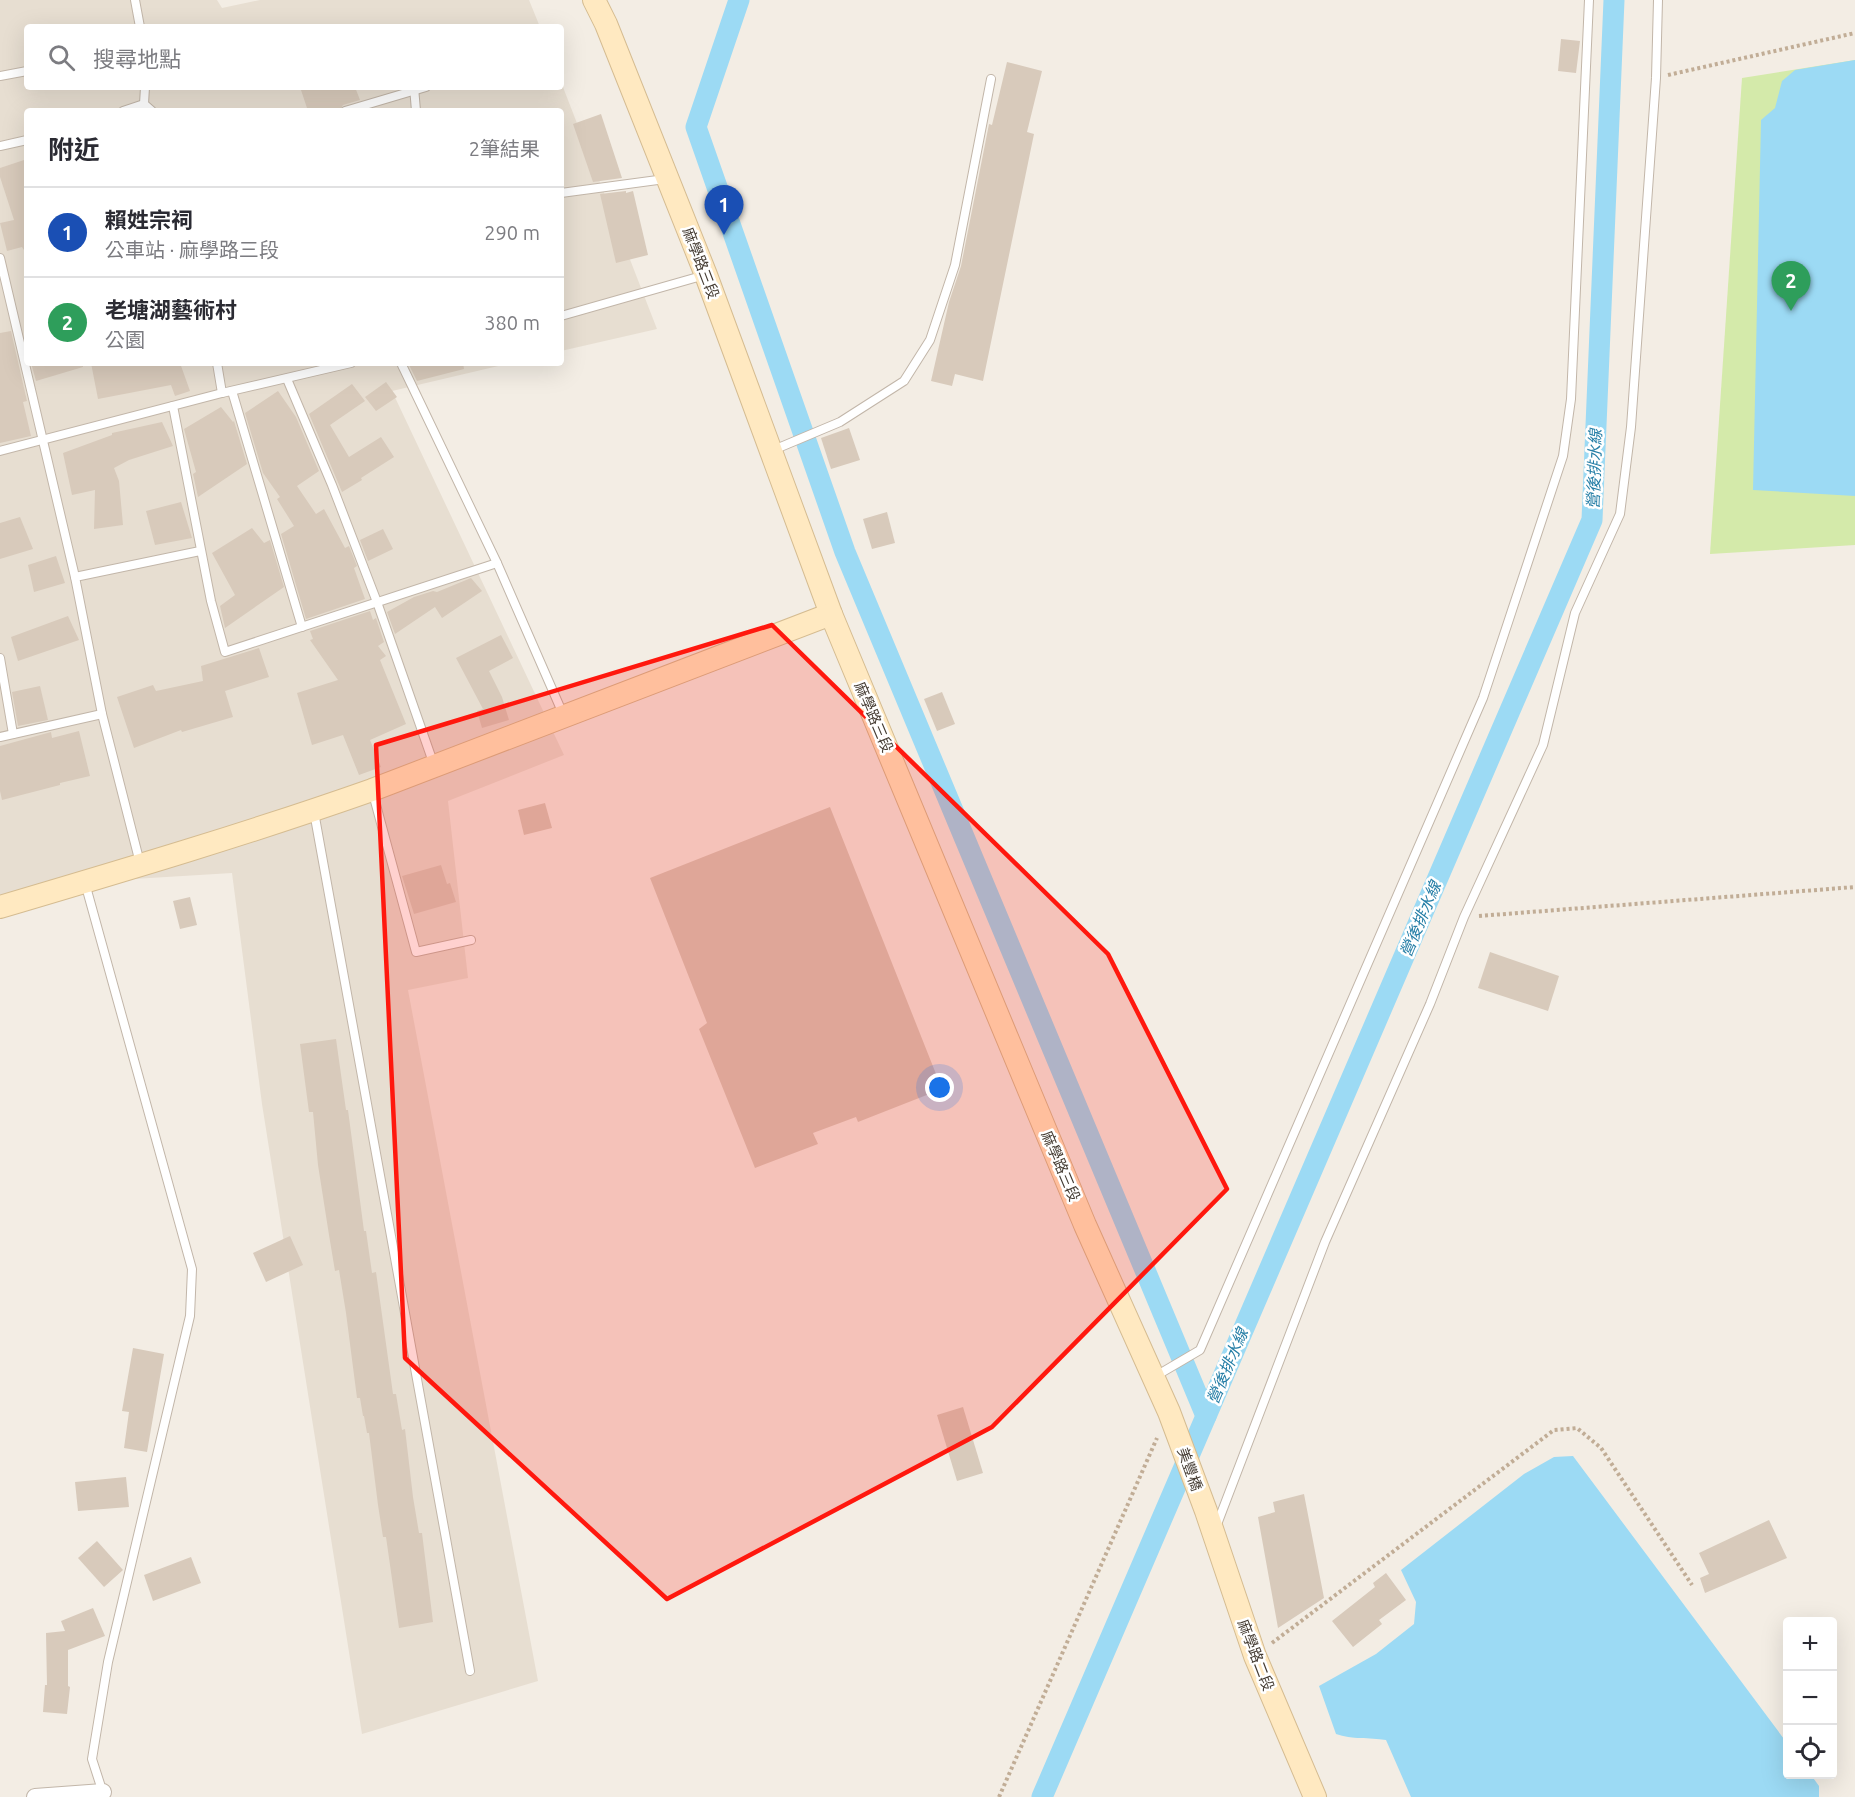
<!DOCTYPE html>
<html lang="zh-TW">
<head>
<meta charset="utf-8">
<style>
  body { margin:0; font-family:Ubuntu,"Noto Sans TC",sans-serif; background:#f7f7f7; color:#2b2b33 }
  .controls { position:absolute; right:18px; bottom:18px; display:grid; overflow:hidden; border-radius:6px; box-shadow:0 6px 24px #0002 }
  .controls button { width:54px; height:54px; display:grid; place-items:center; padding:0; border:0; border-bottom:2px solid #e1e1e2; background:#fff; color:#2b2b33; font:30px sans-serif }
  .you { position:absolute; left:940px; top:1088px; width:21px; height:21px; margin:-15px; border:4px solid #fff; border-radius:50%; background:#1a73e8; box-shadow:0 0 0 9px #1a73e833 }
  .badge { display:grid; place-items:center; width:39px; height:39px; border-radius:50%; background:#2563eb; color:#fff; font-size:20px; font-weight:700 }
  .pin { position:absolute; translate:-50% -50px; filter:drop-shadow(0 2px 3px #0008) }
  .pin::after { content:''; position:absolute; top:32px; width:21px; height:18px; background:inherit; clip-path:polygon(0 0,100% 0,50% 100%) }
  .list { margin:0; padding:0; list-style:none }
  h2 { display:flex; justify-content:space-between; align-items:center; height:78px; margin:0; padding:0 24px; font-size:26px }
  h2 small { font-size:20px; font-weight:400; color:#7c7c81 }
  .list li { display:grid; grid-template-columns:39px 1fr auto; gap:18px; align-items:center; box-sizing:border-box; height:90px; padding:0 24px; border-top:2px solid #e1e1e2 }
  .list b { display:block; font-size:22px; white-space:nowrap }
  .list p { margin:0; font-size:20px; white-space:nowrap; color:#7c7c81 }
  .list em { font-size:20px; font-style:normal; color:#7c7c81 }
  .icon { flex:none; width:33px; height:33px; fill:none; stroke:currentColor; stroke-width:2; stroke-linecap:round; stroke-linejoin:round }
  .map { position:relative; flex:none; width:1855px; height:1797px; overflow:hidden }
  .search { position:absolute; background:#fff; box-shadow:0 6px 24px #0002; left:24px; top:24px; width:540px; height:66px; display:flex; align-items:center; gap:15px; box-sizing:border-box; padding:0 21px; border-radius:6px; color:#7c7c81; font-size:22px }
  .panel { position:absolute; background:#fff; box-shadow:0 6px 24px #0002; left:24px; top:108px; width:540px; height:258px; border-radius:6px }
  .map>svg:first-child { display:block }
</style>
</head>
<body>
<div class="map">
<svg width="1855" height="1797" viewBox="0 0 1855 1797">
  <rect width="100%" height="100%" fill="#f3ede4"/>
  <polygon fill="#e7ded1" points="0,0 217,0 222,8 260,0 529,0 540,27 27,27 27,87 561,87 561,82 657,329 561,351 561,111 27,111 27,363 511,363 392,391 564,755 448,801 468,978 408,990 538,1681 362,1734 262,1104 232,873 84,882 0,907"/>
  <polygon fill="#d4eaaa" points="1855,60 1855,545 1710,554 1742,78"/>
  <g fill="#9cdaf4">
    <polygon points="1855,60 1855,496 1753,490 1761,120 1775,108 1782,81 1795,70"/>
    <path d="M1573,1456l214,287 1,31 23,1 8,11v11h-408l-25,-57c-17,-3 -34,0 -50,-6l-17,-48 57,-32 38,-30 2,-22 -15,-32 123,-96 30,-17z"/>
  </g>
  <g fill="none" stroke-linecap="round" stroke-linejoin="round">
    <g stroke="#9cdaf4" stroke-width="21">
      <polyline points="739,0 696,127 845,552 1206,1416"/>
      <polyline points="1042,1797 1592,520 1614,0"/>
    </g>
  </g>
  <g fill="#d8cabb">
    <polygon points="1561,39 1580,41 1576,73 1558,71"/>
    <polygon points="1007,62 1042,71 1027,132 1034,134 983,381 955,374 952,386 931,381 949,302 961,266 989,124 992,125"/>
    <polygon points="300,87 355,87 360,100 343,105 339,111 308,111"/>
    <polygon points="601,114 622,178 593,182 573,124"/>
    <polygon points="27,159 27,250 24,250 22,247 7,251 0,223 14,220 0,177 0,168"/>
    <polygon points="626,191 626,193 633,191 648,255 616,263 600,194"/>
    <polygon points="11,331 27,401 23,402 31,436 0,443 0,333"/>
    <polygon points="31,363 83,363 83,367 36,381"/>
    <polygon points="91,363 180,363 190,391 175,396 171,385 98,399"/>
    <polygon points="408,363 463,363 464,369 417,381"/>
    <polygon points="386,382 397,397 376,411 365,397"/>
    <polygon points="352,384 365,401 330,425 349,457 381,437 394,457 361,478 362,480 342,492 309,414"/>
    <polygon points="278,391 296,417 319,471 297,486 316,514 324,509 345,548 349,546 357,566 354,568 365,599 306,619 281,534 294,526 277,499 280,497 263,473 245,413"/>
    <polygon points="221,407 233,422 234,421 247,464 198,497 193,474 196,472 184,429"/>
    <polygon points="162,422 173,446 129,460 114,468 119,481 123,525 94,529 95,490 72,495 63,453 112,435 112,433"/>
    <polygon points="849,428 860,460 831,469 821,438"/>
    <polygon points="181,502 192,538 155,545 146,511"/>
    <polygon points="887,512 895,543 872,549 863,519"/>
    <polygon points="20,517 33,549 0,559 0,523"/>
    <polygon points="252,528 264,543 270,540 284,587 225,628 220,606 235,595 212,553"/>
    <polygon points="383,529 393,549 368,561 360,540"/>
    <polygon points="56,556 65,583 34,592 28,565"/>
    <polygon points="471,578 482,591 442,618 435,607 395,634 387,612 414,597 433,591 437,592"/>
    <polygon points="370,611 373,620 376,618 384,642 378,646 386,656 380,660 406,724 370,740 381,767 359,775 343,735 312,745 297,693 338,680 310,640 313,639 310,631"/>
    <polygon points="68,616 79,640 18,661 11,637"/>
    <polygon points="501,635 513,658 489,671 502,697 509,720 482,728 477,711 483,709 456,658"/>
    <polygon points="259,648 269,677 225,691 233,717 182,732 181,730 134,748 117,697 153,685 156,691 203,681 201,666"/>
    <polygon points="40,686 48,720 18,726 12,692"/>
    <polygon points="942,692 955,724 937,731 924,699"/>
    <polygon points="79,731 90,776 60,783 60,785 2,800 0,791 0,746 51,732 52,738"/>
    <polygon points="545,803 552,828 524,835 518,810"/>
    <polygon points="830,807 942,1089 858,1122 856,1117 813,1133 818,1144 755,1168 699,1029 707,1023 650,878"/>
    <polygon points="441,865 447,884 450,883 456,902 414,914 402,876"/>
    <polygon points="190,897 197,925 180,929 173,901"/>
    <polygon points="1490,952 1559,976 1548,1011 1478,988"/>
    <polygon points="336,1039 346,1110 348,1110 364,1231 366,1231 372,1273 376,1272 393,1394 396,1394 402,1430 405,1429 413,1497 419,1533 422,1533 433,1622 399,1628 386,1537 383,1537 378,1505 369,1433 367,1433 364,1416 363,1416 360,1398 357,1398 346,1313 339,1270 335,1271 329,1235 318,1165 313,1112 309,1112 300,1044"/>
    <polygon points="290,1236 303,1265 266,1282 253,1253"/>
    <polygon points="133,1348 164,1354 147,1452 124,1448 129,1412 122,1411"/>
    <polygon points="963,1407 983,1473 957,1481 937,1415"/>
    <polygon points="126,1477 129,1507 78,1511 75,1482"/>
    <polygon points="1304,1494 1324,1598 1278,1628 1258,1517 1275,1512 1273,1502"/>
    <polygon points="1769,1520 1787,1558 1705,1593 1700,1578 1709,1574 1699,1553"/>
    <polygon points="97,1541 123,1570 104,1587 78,1558"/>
    <polygon points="191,1557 201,1583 153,1601 144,1575"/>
    <polygon points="1386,1573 1406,1600 1379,1620 1382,1624 1353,1647 1332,1621 1375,1587 1373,1583"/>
    <polygon points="93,1608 105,1636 68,1650 68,1686 70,1687 67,1714 43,1712 45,1685 47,1685 46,1633 65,1631 61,1621"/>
  </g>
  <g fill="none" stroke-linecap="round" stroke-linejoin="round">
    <defs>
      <g id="lane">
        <polyline points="135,0 140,27"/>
        <polyline points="0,76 27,71"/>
        <polyline points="414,87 416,111"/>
        <polyline points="144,104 145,87"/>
        <polyline points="123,111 144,104 152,111"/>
        <polyline points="345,111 426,87"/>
        <polyline points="0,146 27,140"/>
        <polyline points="561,193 665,179"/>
        <polyline points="0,258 75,577 102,714 140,863"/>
        <polyline points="561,316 705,275"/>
        <polyline points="217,363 222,393"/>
        <polyline points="401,363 497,563 563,714"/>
        <polyline points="287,379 332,485 377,602 434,765"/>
        <polyline points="232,391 302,627"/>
        <polyline points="173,406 211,601 225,652 497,563"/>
        <polyline points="0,451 222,393 351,363"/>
        <polyline points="771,451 840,422 904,381 930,340 955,265 991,79"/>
        <polyline points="75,577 200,551"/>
        <polyline points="0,658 13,734"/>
        <polyline points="0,737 102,714"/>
        <polyline points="372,790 416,952 471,940"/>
        <polyline points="314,812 470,1671"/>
        <polyline points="85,883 192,1269 190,1316 108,1662 92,1759 103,1793"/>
        <polyline points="1154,1377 1200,1350 1483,698 1563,456 1571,399 1589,0"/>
        <polyline points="1216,1527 1325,1242 1430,1004 1464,917 1543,745 1575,613 1620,514 1631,427 1656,78 1658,0"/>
      </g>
      <polyline id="street" points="35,1797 103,1792"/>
      <g id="secondary">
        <polyline points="594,0 606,24 706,275 831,614 1085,1225 1169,1412 1206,1511 1255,1656 1315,1797"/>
        <path d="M0,907c125,-37 250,-74 372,-117l459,-176"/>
      </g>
    </defs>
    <use href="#lane" stroke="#c2b6a9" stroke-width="10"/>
    <use href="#street" stroke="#c2b6a9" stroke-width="18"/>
    <use href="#secondary" stroke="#d5bc91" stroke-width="24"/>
    <g stroke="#c1ad96" stroke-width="4" stroke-dasharray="3 3" stroke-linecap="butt">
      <polyline points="1668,75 1855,33"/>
      <polyline points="1479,916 1855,887"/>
      <polyline points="1272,1643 1554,1430 1577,1428 1601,1448 1692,1585"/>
      <polyline points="999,1797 1157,1438"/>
    </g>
    <use href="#lane" stroke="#fff" stroke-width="8"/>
    <use href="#street" stroke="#fff" stroke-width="16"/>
    <use href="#secondary" stroke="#ffe9c1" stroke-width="22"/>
  </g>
  <path fill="#ff180e" fill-opacity="0.2" stroke="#ff180e" stroke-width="4.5" stroke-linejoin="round" d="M772,625l336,329 119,235 -235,238 -325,172 -262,-241 -29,-613z"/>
  <g text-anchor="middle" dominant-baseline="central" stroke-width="5" stroke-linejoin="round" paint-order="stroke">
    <g font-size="15" fill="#453c33" stroke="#fff">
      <text transform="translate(701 263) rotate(69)">麻學路三段</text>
      <text transform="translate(874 717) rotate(67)">麻學路三段</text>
      <text transform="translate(1061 1166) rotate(67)">麻學路三段</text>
      <text transform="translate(1190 1469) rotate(70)">美豐橋</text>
      <text transform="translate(1256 1655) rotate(69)">麻學路二段</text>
    </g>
    <g font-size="16" font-style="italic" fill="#257ea6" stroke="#fff">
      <text transform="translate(1594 469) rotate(-88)">營後排水線</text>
      <text transform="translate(1420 919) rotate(-67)">營後排水線</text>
      <text transform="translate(1227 1366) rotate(-67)">營後排水線</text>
    </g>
  </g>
</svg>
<div class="controls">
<button>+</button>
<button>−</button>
<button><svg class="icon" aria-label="locate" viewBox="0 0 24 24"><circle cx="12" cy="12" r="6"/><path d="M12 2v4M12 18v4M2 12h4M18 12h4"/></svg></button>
</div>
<div class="you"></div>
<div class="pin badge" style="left:724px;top:235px;background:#1a4fb4">1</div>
<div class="pin badge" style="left:1791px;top:311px;background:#2e9e5b">2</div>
<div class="search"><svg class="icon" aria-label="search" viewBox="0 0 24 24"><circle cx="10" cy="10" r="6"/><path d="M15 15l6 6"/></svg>搜尋地點</div>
<section class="panel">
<h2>附近<small>2筆結果</small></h2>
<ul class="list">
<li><span class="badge" style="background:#1a4fb4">1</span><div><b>賴姓宗祠</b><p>公車站 · 麻學路三段</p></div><em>290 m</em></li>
<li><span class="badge" style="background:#2e9e5b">2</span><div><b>老塘湖藝術村</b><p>公園</p></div><em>380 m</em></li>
</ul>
</section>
</div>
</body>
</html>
